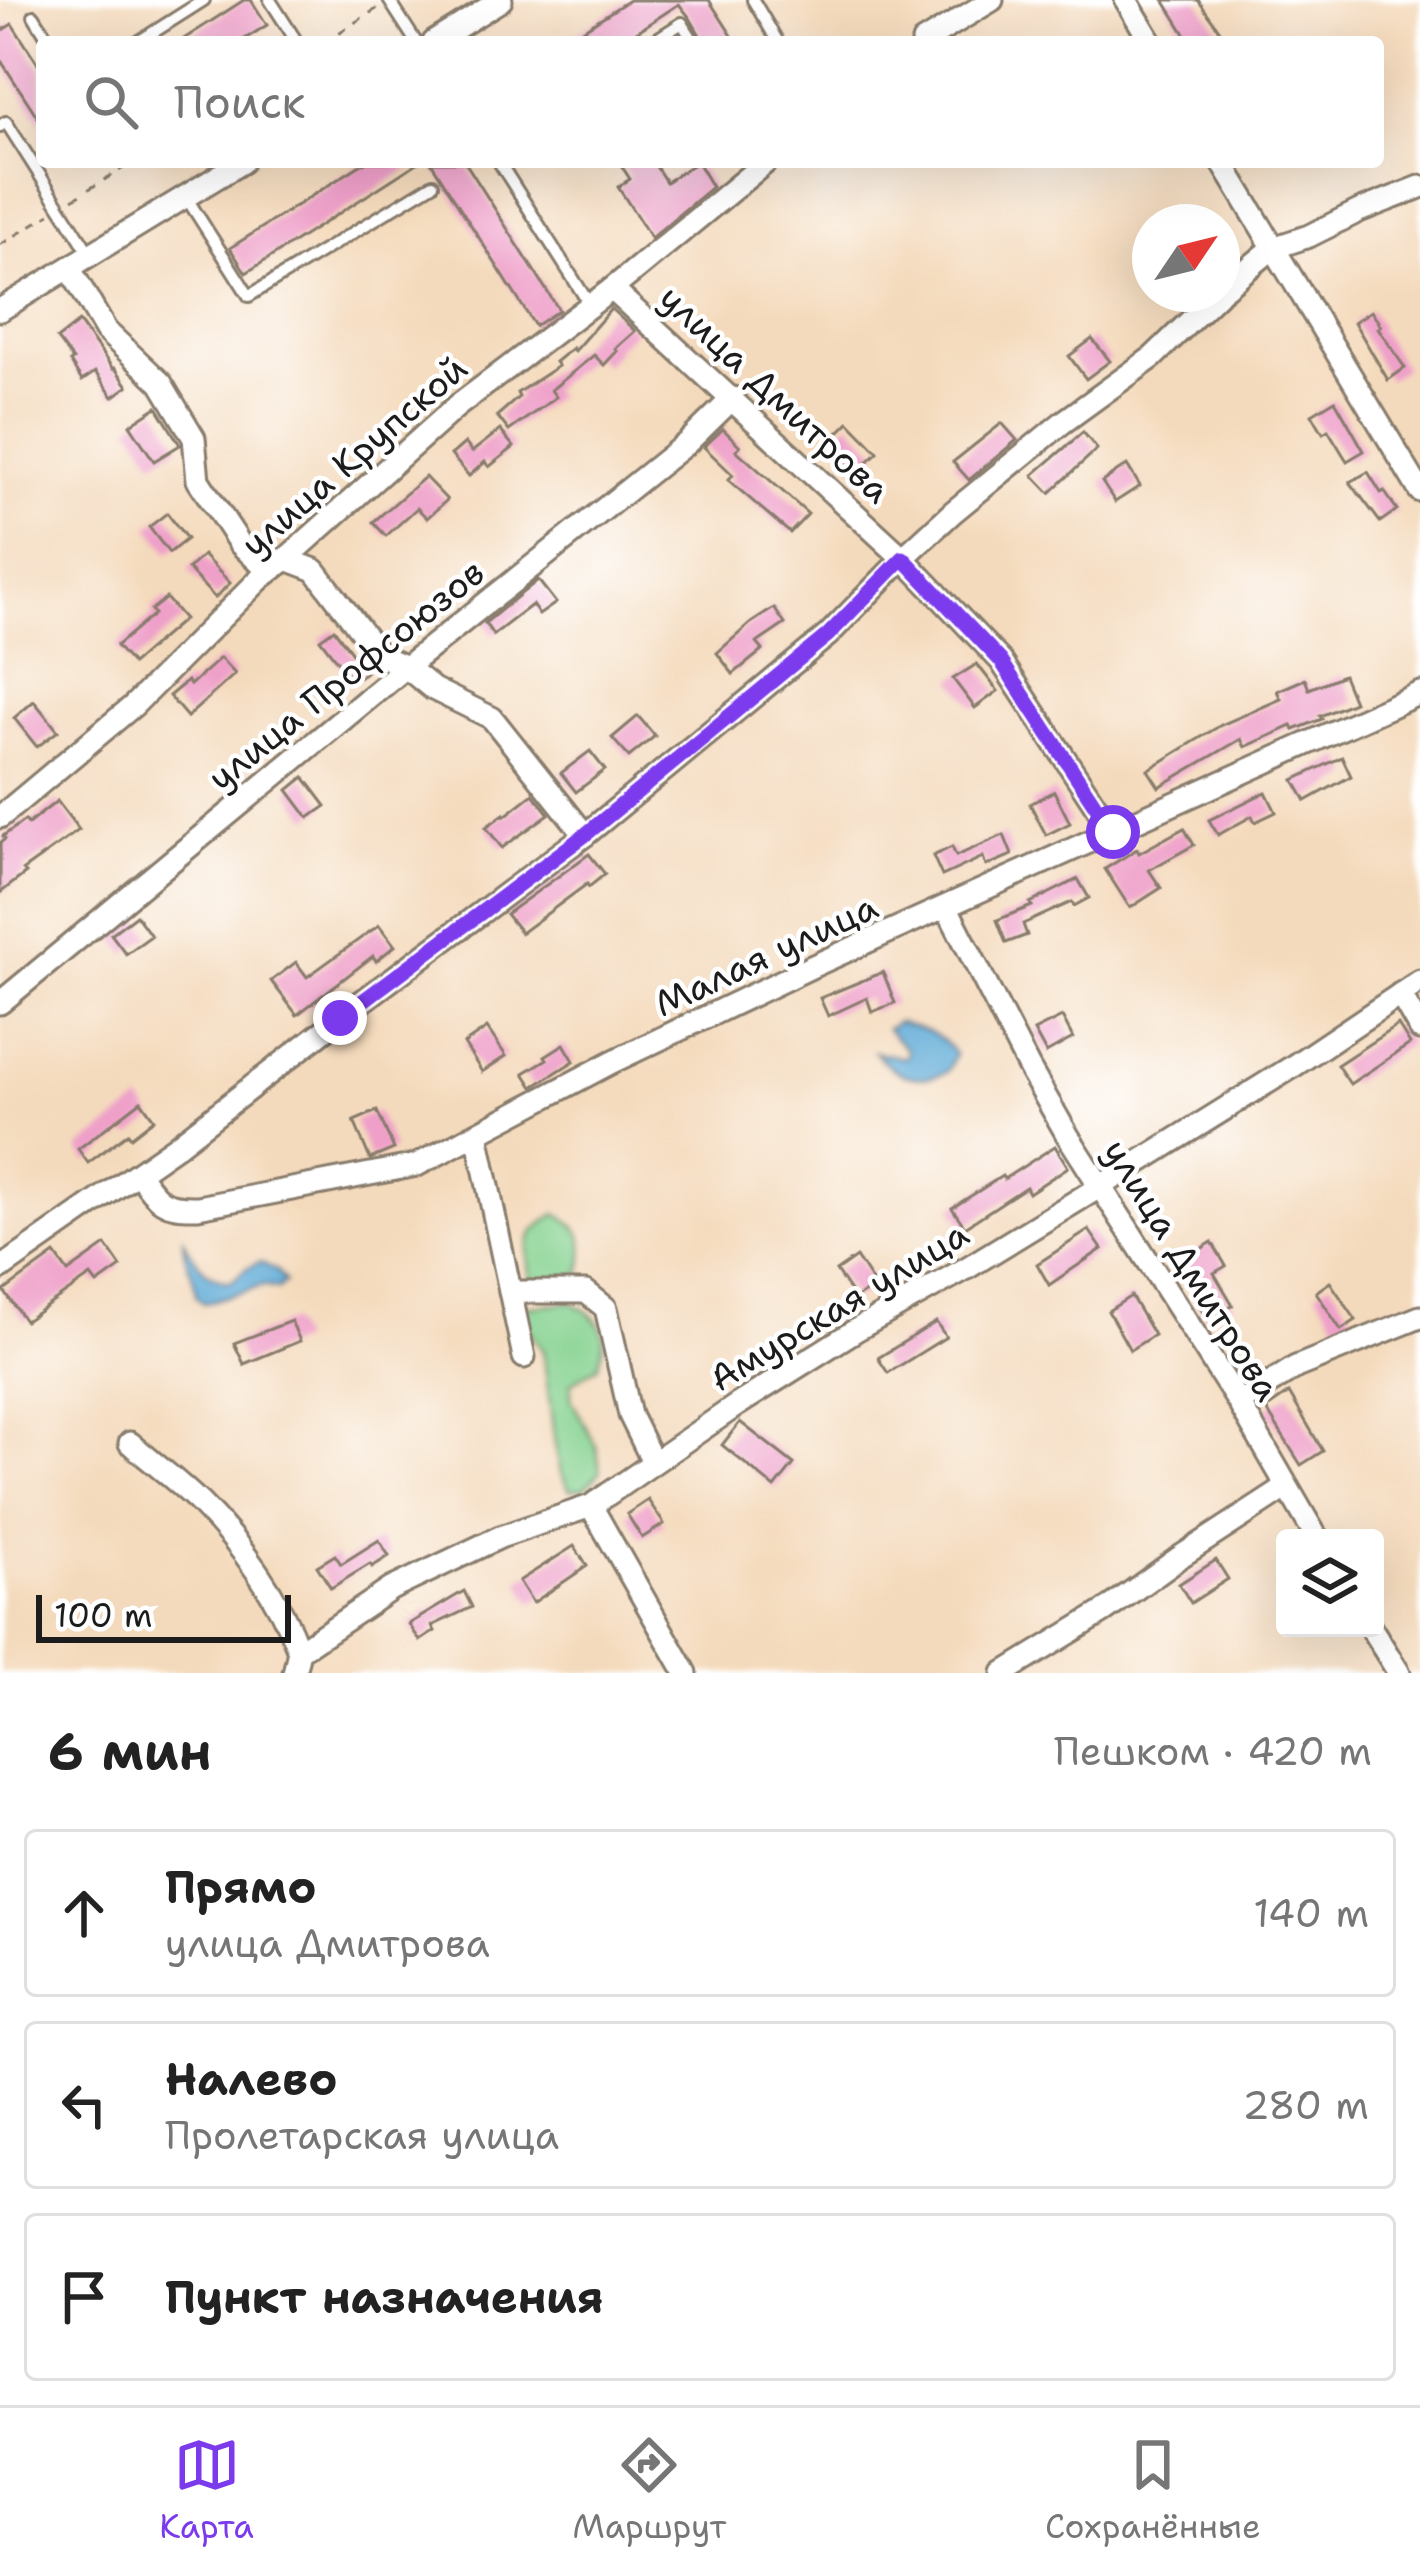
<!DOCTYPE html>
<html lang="ru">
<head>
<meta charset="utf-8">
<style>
  body { margin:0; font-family:"Shantell Sans",sans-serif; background:#f2f2f2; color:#222 }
  .controls { position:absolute; right:36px; bottom:36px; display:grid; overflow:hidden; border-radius:12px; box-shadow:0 12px 48px #0002 }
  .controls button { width:108px; height:108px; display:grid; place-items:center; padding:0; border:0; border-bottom:3px solid #e0e0e0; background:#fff; color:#222; font:60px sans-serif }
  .compass { position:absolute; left:1132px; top:204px; width:108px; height:108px; border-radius:50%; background:#fff; box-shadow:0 12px 48px #0002; rotate:55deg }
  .scale { position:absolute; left:36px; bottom:30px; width:255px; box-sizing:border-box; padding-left:12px; border:6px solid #1c1c1c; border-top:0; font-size:33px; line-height:42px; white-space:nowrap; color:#1c1c1c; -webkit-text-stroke:9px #fff; paint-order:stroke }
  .stop { position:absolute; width:36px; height:36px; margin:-27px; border:9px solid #7c3aed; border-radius:50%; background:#fff }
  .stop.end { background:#7c3aed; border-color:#fff; box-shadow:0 3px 12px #0008 }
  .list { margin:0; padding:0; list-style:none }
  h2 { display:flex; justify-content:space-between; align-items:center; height:156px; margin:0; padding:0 48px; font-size:51px }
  h2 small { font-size:39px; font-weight:400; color:#767676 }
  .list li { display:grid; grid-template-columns:78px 1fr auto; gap:36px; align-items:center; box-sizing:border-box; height:168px; margin:0 24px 24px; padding:0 24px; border:3px solid #e0e0e0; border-radius:12px }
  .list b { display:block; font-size:45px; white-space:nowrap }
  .list p { margin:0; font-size:39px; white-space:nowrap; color:#767676 }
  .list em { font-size:39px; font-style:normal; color:#767676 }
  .icon { flex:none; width:66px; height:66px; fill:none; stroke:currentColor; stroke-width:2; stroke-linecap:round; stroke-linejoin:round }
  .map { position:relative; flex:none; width:1420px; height:1673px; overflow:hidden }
  .search { position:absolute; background:#fff; box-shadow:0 12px 48px #0002; left:36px; right:36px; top:36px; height:132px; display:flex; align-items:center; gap:30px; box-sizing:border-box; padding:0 42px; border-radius:12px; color:#767676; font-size:45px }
  .sheet { height:732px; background:#fff }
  nav { display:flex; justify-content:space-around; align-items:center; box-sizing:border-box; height:168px; border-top:3px solid #e0e0e0; background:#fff; font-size:33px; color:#767676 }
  nav a { display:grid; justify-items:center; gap:6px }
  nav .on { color:#7c3aed }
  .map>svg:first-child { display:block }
</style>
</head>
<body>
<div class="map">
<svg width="1420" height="1673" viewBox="0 0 1420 1673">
  <rect width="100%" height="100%" fill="#fff"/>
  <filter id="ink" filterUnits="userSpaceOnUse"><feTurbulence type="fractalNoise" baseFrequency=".00833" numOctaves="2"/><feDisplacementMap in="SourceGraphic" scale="24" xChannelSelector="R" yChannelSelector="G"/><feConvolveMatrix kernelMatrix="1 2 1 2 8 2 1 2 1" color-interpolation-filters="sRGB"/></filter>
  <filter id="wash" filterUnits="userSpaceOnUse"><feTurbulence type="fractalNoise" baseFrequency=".004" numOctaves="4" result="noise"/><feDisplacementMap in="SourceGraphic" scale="48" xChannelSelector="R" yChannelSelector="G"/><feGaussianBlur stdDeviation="2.7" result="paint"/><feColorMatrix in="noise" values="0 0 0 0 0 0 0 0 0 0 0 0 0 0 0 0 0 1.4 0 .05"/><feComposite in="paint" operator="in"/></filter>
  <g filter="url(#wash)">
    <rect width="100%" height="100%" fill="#f4dabc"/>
    <g fill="#85d28f" stroke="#507756" stroke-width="3">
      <path d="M556,1214c32,15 29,29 25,60l-39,6 -11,-2c-6,-34 -5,-45 25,-64z"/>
      <path d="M571,1302c33,18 38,29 27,64l-27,17v16l26,49 3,24 -15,16 -15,2 -9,-17 -6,-28 -12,-94 -17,-25 -4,-19z"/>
    </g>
    <g fill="#5ca9d5" stroke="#3c6278" stroke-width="3">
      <path d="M898,1022c24,8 43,10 57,33l-8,17c-29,13 -52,4 -72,-20l30,6 3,-7 -21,-22z"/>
      <path d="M183,1239c12,21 22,40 48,43l14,-13 15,-7 17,9 8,11 -7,7 -15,-3 -59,17 -8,-7c-1,-25 -13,-34 -13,-57z"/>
    </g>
    <g id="blocks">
      <g fill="#efa0c9">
        <polygon points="244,0 251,0 267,25 240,42 179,42"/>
        <polygon points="629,0 709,0 736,42 704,42 690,18 679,4 621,42 564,42"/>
        <polygon points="1164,0 1198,0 1228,42 1190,42"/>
        <polygon points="12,24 42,70 42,124 0,59 0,32"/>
        <polygon points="365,162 419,162 246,273 230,248"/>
        <polygon points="431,162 465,162 559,310 535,326"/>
        <polygon points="619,162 653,162 666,182 697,162 712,187 651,238 618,187 630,179"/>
        <polygon points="611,309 635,331 615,349 617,351 604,365 594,355 551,390 556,397 509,431 497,416 519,397 517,393 558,366 555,362 572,348 574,351"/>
        <polygon points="1371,311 1381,326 1378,328 1405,368 1388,380 1354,322"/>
        <polygon points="79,322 113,369 115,368 128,386 113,397 95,372 82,381 70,362 73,360 57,339"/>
        <polygon points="1092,339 1110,361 1086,379 1069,356"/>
        <polygon points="1335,400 1364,451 1347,461 1328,430 1323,433 1312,414"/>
        <polygon points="157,407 180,445 154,461 130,425"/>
        <polygon points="849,422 878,452 861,468 832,439"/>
        <polygon points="1002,423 1017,440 969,480 953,462"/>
        <polygon points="723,429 740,446 736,450 808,514 790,533 728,480 733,475 704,447"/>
        <polygon points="500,430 514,447 489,467 485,462 469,476 451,455 465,443 472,452"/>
        <polygon points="1083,432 1097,449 1050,493 1033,475"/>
        <polygon points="1127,465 1140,486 1115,502 1102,482"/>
        <polygon points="1368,472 1381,493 1384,491 1397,510 1380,522 1350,482"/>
        <polygon points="425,477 447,500 427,518 417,508 386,536 373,522"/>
        <polygon points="167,513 187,539 169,553 149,527"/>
        <polygon points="203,555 230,583 215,598 188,569"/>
        <polygon points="538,580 556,603 539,615 532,605 493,635 485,623"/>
        <polygon points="166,598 184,619 132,664 116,646 154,614 151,610"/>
        <polygon points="774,608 785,624 757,643 763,650 733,674 717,653 751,623"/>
        <polygon points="334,629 366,672 353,682 320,639"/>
        <polygon points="220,658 235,674 187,717 169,696 187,681 190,685"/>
        <polygon points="977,664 998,691 975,708 953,679"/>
        <polygon points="1343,675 1354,702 1320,716 1322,719 1294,730 1292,726 1245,747 1241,739 1159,787 1148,770 1221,725 1281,699 1277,691 1305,679 1309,689"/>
        <polygon points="34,701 58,731 37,747 14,718"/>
        <polygon points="638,716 655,736 629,757 612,738"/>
        <polygon points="590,751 605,770 576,792 561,773"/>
        <polygon points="1342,757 1351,776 1306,801 1294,780"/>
        <polygon points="304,777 326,806 309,818 288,790"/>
        <polygon points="1054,791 1070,823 1046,835 1030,804"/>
        <polygon points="1266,792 1276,812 1255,822 1252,816 1218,835 1209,820"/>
        <polygon points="533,794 549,814 502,848 486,827 504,814 505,816"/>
        <polygon points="57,801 79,830 23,870 26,873 0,893 0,843 5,839 3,836 25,820 28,824"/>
        <polygon points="1184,828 1194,845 1149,870 1161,888 1130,908 1105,869 1137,849 1139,853"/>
        <polygon points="1004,835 1012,855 986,866 983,857 942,876 933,856 952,847 956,856"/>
        <polygon points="589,854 605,874 589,887 587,884 521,933 506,914"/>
        <polygon points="1078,879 1089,898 1074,906 1072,902 1023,924 1027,935 1006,943 997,920 1032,906 1030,903"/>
        <polygon points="136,915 151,936 126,954 111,934"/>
        <polygon points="379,925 395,946 376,961 373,956 297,1015 271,981 296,962 307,977"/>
        <polygon points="883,972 895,1003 872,1012 867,998 828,1016 820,998"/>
        <polygon points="1062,1017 1073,1038 1046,1053 1034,1031"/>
        <polygon points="1398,1025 1410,1044 1350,1084 1337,1065"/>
        <polygon points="487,1028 506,1056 482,1072 464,1044"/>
        <polygon points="564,1044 574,1061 533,1087 524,1073 547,1059 545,1056"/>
        <polygon points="141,1101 154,1119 131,1137 128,1133 88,1163 78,1149"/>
        <polygon points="377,1111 394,1149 370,1159 354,1121"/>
        <polygon points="1055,1146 1068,1167 1029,1193 1026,1187 965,1227 952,1208 1002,1176 1004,1179"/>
        <polygon points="1089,1230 1102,1249 1049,1285 1037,1264"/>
        <polygon points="1212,1242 1226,1266 1214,1273 1233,1305 1208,1320 1195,1299 1199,1296 1179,1263"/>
        <polygon points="106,1245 121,1267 97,1284 91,1276 25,1321 4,1291 55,1254 68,1272"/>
        <polygon points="856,1257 875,1286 855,1299 836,1271"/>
        <polygon points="1330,1282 1356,1320 1341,1330 1316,1292"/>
        <polygon points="1131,1296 1154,1335 1130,1350 1108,1311"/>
        <polygon points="291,1321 300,1341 244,1364 234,1343"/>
        <polygon points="936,1322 946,1337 888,1373 878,1358"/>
        <polygon points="1289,1393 1323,1451 1301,1465 1266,1409"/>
        <polygon points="740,1422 794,1464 775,1488 722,1445"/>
        <polygon points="648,1500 664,1524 642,1538 627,1514"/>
        <polygon points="379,1540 389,1556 372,1567 370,1564 331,1588 317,1566 335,1555 341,1564"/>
        <polygon points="574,1546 587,1566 533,1603 519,1581"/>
        <polygon points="1216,1560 1228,1579 1191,1603 1179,1584"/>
        <polygon points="464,1591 472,1607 432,1626 435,1631 420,1641 409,1624"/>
      </g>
    </g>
  </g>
  <g filter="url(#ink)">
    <use href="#blocks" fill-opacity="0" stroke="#887b6c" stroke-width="3"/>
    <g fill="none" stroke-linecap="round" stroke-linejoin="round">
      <defs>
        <g id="lane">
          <polyline points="270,0 297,42"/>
          <polyline points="389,0 416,42"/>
          <polyline points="753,0 778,42"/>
          <polyline points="34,16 50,42"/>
          <polyline points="138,42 204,0"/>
          <polyline points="652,42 682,23 694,42"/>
          <polyline points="0,126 6,122 90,254"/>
          <polyline points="499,162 590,305"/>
          <polyline points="186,197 249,296 433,184"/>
        </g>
        <g id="street">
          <polyline points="1126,0 1151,42"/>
          <polyline points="434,42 501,0"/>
          <polyline points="923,42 992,0"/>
          <polyline points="1222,162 1420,491"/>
          <polyline points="70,269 106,331 161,383 194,438 198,480 240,544 261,564 286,559 315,570 379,655 406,667 433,689 492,718 585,835"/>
          <polyline points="612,289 903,558 1001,661 1113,832"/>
          <polyline points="1222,290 1273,248 1309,236 1359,211 1420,187"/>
          <polyline points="0,310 242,162"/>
          <polyline points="0,817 133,706 261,578 286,559 456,407 612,289 766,162"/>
          <polyline points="947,908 1029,1068 1068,1136 1239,1403 1317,1538"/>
          <polyline points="1400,994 1420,1029"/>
          <polyline points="0,1003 406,667 688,442 733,398"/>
          <polyline points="477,1134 524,1357"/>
          <path d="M138,1173c20,28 24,35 60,34l219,-42 195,-103 199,-95 609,-274"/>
          <polyline points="0,1269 176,1146 340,1018 585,835 828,635 903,558 953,512 1062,423 1153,357 1218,294"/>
          <polyline points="510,1292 586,1292 606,1308 630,1415 653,1462"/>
          <polyline points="1239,1403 1296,1367 1420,1317"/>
          <path d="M130,1443c23,20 49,39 71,61 40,40 78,93 98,147"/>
          <polyline points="591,1506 686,1673"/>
          <polyline points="1371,1628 1399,1673"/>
          <polyline points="294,1673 299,1651 391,1589 500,1537 591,1506 737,1405 856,1330 967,1268 1101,1186 1289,1069 1420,981"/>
          <polyline points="1004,1673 1105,1611 1180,1557 1286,1488"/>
        </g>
      </defs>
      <use href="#lane" stroke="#887b6c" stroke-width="16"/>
      <use href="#street" stroke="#887b6c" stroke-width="27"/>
      <g stroke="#887b6c" stroke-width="3" stroke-dasharray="9 9" stroke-linecap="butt">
        <polyline points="324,42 378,8"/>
        <polyline points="73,199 133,162"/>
        <polyline points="0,245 50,214"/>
      </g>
      <use href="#lane" stroke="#fff" stroke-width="10"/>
      <use href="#street" stroke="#fff" stroke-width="21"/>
    </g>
  </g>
  <g fill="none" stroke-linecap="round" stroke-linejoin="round" filter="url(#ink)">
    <polyline stroke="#7c3aed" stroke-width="15" points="340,1018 585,835 828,635 903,558 1001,661 1113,832"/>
  </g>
  <g text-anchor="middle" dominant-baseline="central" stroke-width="9" stroke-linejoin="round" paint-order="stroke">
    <g font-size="36" fill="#1c1c1c" stroke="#fff">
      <text transform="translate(775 394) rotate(43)">улица Дмитрова</text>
      <text transform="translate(354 456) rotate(-41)">улица Крупской</text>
      <text transform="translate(346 675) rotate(-39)">улица Профсоюзов</text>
      <text transform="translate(766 955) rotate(-25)">Малая улица</text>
      <text transform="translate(1192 1270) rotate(58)">улица Дмитрова</text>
      <text transform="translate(839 1306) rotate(-31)">Амурская улица</text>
    </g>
  </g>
</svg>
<div class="controls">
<button><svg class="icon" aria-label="layers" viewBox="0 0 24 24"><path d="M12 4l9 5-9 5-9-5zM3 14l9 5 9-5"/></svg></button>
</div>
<svg class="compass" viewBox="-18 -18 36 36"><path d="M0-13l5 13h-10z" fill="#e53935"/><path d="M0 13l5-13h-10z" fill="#767676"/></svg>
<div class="scale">100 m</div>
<div class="stop" style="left:1113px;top:832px"></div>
<div class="stop end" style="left:340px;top:1018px"></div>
<div class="search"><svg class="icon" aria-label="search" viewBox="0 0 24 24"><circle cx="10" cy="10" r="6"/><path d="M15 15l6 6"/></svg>Поиск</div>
</div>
<section class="sheet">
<h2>6 мин<small>Пешком · 420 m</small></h2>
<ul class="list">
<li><svg class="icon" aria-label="ahead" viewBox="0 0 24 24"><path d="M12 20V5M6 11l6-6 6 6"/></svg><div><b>Прямо</b><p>улица Дмитрова</p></div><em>140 m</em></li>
<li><svg class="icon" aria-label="left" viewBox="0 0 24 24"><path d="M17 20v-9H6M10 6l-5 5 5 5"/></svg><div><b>Налево</b><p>Пролетарская улица</p></div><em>280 m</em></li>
<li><svg class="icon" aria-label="arrive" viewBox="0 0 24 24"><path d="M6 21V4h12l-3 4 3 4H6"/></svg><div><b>Пункт назначения</b></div></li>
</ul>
</section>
<nav>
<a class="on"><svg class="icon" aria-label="map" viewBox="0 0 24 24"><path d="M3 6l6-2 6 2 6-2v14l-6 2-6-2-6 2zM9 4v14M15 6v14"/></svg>Карта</a>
<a><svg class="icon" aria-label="directions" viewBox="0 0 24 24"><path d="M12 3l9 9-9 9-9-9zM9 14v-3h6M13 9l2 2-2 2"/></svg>Маршрут</a>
<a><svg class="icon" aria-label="saved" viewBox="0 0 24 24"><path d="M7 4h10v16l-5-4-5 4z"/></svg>Сохранённые</a>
</nav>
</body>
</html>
